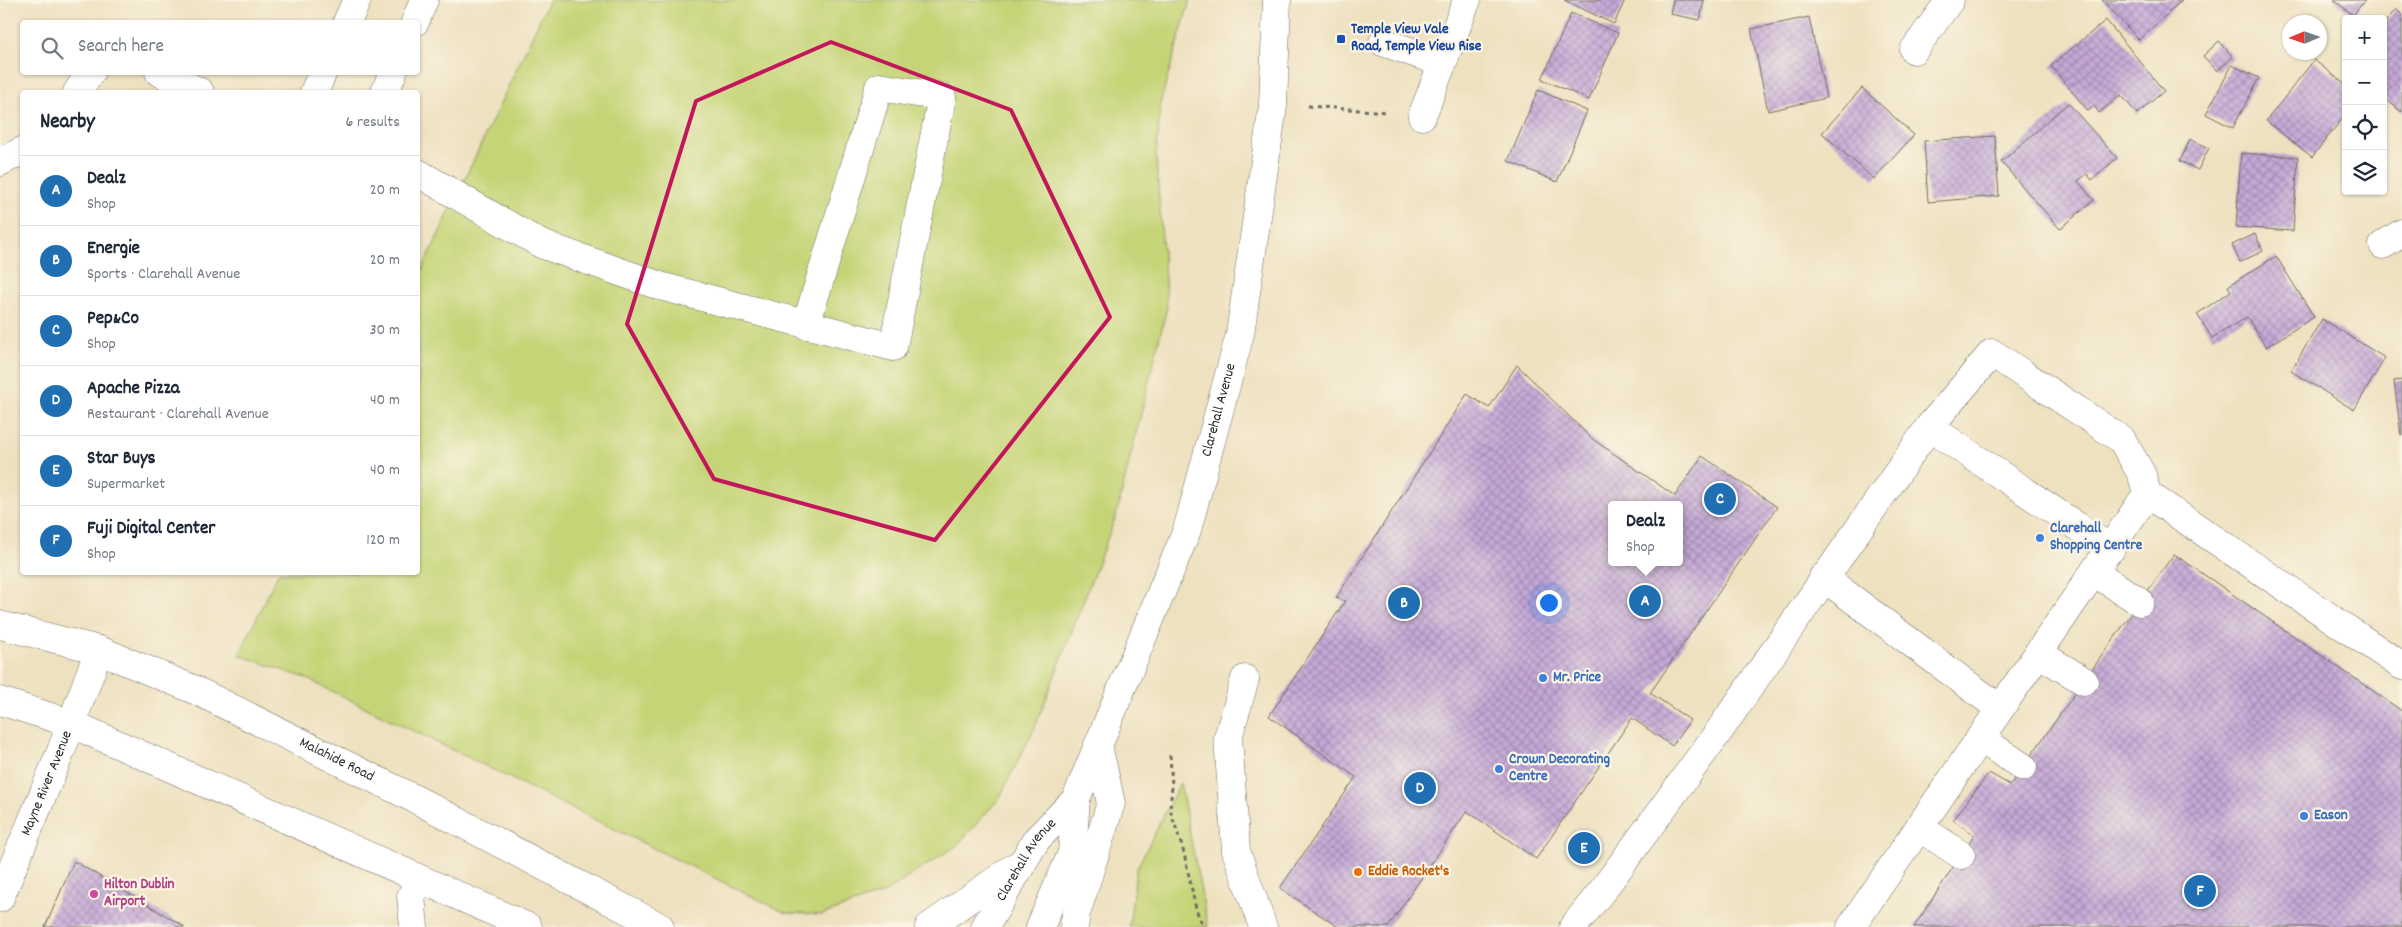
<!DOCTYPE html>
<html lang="en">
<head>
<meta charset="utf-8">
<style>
  body { margin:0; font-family:Dekko,sans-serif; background:#f2f2f3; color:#1f2937 }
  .controls { position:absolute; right:15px; top:15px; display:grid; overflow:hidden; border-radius:5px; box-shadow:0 1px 4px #0004 }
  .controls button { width:45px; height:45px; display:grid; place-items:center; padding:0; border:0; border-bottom:1px solid #e0e1e3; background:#fff; color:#1f2937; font:25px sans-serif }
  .compass { position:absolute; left:2282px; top:15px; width:45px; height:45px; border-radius:50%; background:#fff; box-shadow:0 1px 4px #0004; rotate:268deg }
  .you { position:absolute; left:1548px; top:602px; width:18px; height:18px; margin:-12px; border:4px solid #fff; border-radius:50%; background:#1a73e8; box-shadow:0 0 0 8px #1a73e833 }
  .badge { display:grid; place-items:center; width:32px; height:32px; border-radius:50%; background:#1f6fb2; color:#fff; font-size:16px; font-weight:700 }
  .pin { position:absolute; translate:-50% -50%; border:2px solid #fff; box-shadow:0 1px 5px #0006 }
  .popup { position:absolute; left:1608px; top:501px; width:75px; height:65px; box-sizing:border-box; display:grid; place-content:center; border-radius:5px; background:#fff; filter:drop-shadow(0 1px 4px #0005); font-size:16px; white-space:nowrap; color:#747a83 }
  .popup b { font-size:19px; color:#1f2937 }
  .popup::after { content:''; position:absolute; left:50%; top:100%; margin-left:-10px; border:10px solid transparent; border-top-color:#fff }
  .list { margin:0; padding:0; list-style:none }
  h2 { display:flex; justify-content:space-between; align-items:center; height:65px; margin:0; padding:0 20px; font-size:21px }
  h2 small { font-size:16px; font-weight:400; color:#747a83 }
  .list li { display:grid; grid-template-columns:32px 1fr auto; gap:15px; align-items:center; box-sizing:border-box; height:70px; padding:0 20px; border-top:1px solid #e0e1e3 }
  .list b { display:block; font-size:19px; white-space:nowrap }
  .list p { margin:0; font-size:16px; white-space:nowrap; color:#747a83 }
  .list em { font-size:16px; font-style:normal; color:#747a83 }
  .icon { flex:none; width:28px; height:28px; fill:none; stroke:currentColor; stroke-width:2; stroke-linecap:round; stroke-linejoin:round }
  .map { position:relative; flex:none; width:2402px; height:927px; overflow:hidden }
  .search { position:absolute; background:#fff; box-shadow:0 1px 4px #0004; left:20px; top:20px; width:400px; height:55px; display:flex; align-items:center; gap:12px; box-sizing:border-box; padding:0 18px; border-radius:5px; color:#747a83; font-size:19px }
  .panel { position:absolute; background:#fff; box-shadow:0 1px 4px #0004; left:20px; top:90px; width:400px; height:485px; border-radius:5px }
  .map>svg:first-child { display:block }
</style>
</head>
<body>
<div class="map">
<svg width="2402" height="927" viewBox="0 0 2402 927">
  <defs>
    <pattern id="building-cross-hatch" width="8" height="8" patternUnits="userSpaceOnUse" patternTransform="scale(1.25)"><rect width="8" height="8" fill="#c5a9d8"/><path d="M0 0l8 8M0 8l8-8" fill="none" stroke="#a08aaf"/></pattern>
  </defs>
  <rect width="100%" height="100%" fill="#fcf5e5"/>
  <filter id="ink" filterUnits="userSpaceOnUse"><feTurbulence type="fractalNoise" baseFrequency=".02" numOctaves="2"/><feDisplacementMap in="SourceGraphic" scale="10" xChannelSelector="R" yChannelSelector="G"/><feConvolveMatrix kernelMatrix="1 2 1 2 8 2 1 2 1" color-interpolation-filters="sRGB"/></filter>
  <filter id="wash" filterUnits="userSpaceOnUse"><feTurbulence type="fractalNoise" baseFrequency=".0096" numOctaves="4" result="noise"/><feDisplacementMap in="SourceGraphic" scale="20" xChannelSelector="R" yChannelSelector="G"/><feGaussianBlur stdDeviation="1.12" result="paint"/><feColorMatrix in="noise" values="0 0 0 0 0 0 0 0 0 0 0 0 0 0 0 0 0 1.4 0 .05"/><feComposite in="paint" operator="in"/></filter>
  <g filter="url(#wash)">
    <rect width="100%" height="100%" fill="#eee1c0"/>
    <g fill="#c5d476" stroke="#788050">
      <polygon points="549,0 1190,0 1161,100 1156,157 1167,307 1116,516 1036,725 999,799 956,846 884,893 822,915 786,913 305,678 239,655 278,573 418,572 418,278"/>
      <polygon points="1180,783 1208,927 1129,927 1136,870"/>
    </g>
    <g id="blocks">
      <g fill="url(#building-cross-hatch)" fill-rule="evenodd">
        <polygon points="1564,0 1625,0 1614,24"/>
        <polygon points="1673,0 1704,0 1700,20 1670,14"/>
        <polygon points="2102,0 2182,0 2139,40"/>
        <polygon points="2334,0 2365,0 2353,15"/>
        <polygon points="2396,9 2402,15 2402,112 2383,97 2383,25"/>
        <polygon points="1571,13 1618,33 1589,100 1542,79"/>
        <polygon points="1809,17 1826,98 1768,111 1751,29"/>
        <polygon points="2106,20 2164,91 2137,114 2121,95 2099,113 2094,106 2088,111 2051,66"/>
        <polygon points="2219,41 2233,57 2217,71 2203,56"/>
        <polygon points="2314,60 2346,85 2346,114 2312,157 2266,121"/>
        <polygon points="2232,65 2259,78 2233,128 2206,114"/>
        <polygon points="1862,88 1914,135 1874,179 1822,133"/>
        <polygon points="1538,90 1587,111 1557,182 1508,161"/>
        <polygon points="2068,103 2117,158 2092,180 2087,174 2078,181 2094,200 2060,229 2001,162"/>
        <polygon points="1995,136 1999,196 1928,202 1924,141"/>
        <polygon points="2190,139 2209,148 2198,170 2180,161"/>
        <polygon points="2241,153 2298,157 2293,231 2236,227"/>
        <polygon points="2255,234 2263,251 2240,262 2232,245"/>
        <polygon points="2276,256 2314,317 2266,347 2247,317 2212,338 2197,314 2231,291 2228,286"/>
        <polygon points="2322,319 2385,358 2354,410 2291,371"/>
        <path d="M1517,365l74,73 84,58 27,-40 75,51 -127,186 40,27 -18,26 -40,-28 -96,141 -69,-48 -79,116h-50l-58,-39 76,-111 -87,-61 76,-115 -9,-3 131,-204 22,14zM1611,505h68v57h-68z"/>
        <polygon points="2402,380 2402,435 2401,435 2394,381"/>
        <polygon points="2174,554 2402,711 2402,927 1914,927 1974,835 1953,820 1989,773 2010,785"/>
        <polygon points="74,861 185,927 45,927"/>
      </g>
    </g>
  </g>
  <g filter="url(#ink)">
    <use href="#blocks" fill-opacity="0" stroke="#6f6b5f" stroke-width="1"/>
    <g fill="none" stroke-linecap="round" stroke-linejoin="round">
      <defs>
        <g id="minor">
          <polyline points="347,22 357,0"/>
          <polyline points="415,22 424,0"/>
          <polyline points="1383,42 1443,63"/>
          <polyline points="1914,50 1950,0"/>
          <polyline points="159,72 200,92"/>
          <polyline points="77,92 91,72"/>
          <polyline points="314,92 323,72"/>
          <polyline points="385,92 393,72"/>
          <polyline points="1422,116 1467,0"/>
          <polyline points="0,162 22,151"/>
          <polyline points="418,173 541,244 660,286 893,347 942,97 879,87 806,325"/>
          <polyline points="2383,245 2402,233"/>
          <polyline points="1929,427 2111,549"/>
          <polyline points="2094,572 2140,602"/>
          <polyline points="1823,577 1999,708"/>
          <polyline points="2038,653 2084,681"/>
          <polyline points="1245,679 1228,738 1236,851 1263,927"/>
          <polyline points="1980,738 2023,767"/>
          <polyline points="1919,827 1961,855"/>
          <path id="s1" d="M0,898l61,-147 38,-101"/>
          <polyline points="414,927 411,896 421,880"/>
          <polyline points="1573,927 1605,887 1717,734 1929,427 1992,353 2122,440 2142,475 2147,494"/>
          <polyline points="1851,927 2147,494 2402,666"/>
        </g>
        <g id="major">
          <path id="s2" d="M0,625l99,25 96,40 222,110 243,127"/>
          <polyline points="0,701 70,723 528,927"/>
          <polyline points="929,927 1016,866"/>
          <path id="s3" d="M985,927l51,-87 40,-41"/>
          <path id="s4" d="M1040,927l32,-74 4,-54 111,-269 53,-196 33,-228 4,-106"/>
          <polyline points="1074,927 1076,914 1111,803 1098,745"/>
        </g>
      </defs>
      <use href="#minor" stroke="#6f6b5f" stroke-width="29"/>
      <use href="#major" stroke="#6f6b5f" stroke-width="29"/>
      <g stroke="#6f6b5f" stroke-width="3" stroke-dasharray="4 4" stroke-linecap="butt">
        <polyline points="1308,106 1387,112"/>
        <polyline points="1170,755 1172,786 1170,809 1184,853 1196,909 1203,927"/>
      </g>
      <use href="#minor" stroke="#fff" stroke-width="28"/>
      <use href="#major" stroke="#fff" stroke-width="28"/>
    </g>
  </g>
  <path fill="none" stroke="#c2185b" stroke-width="4" stroke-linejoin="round" d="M831,42l180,68 99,207 -175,223 -221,-61 -87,-155 69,-223z"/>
  <rect fill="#1a4fb4" stroke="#fcf5e5" stroke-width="2" x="1336" y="34" width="10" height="10" rx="2.5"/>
  <g fill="#3f7fe0" stroke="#fcf5e5" stroke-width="2">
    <circle cx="2040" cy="538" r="5"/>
    <circle cx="1543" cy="678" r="5"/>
    <circle cx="1499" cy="769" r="5"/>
    <circle cx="2304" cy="816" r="5"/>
  </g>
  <circle fill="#e8710a" stroke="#fcf5e5" stroke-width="2" cx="1358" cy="872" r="5"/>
  <circle fill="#d1479c" stroke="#fcf5e5" stroke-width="2" cx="94" cy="894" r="5"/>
  <g text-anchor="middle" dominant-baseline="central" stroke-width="4.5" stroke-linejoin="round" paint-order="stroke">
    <g font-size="15" font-weight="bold" fill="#164399" stroke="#fcf5e5" text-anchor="start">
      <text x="1351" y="30">Temple View Vale<tspan x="1351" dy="17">Road, Temple View Rise</tspan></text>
    </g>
    <g font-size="15" fill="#2b2b2b" stroke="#fcf5e5">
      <text stroke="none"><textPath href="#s4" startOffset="550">Clarehall Avenue</textPath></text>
      <text stroke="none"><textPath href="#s2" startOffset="364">Malahide Road</textPath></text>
      <text stroke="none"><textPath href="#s1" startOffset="124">Mayne River Avenue</textPath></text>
      <text stroke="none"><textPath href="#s3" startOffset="79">Clarehall Avenue</textPath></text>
    </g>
    <g font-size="15" font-weight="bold" fill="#366cbe" stroke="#fcf5e5" text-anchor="start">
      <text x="2050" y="529">Clarehall<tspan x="2050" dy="17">Shopping Centre</tspan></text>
      <text x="1553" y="678">Mr. Price</text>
      <text x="1509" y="760">Crown Decorating<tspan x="1509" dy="17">Centre</tspan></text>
      <text x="2314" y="816">Eason</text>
    </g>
    <g font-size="15" font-weight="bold" fill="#c56008" stroke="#fcf5e5" text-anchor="start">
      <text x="1368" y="872">Eddie Rocket's</text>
    </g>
    <g font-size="15" font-weight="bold" fill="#b23c85" stroke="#fcf5e5" text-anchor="start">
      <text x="104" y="885">Hilton Dublin<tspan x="104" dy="17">Airport</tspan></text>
    </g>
  </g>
</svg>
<div class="controls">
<button>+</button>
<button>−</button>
<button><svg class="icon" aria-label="locate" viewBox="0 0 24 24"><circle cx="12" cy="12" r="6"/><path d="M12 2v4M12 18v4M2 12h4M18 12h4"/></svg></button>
<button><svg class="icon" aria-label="layers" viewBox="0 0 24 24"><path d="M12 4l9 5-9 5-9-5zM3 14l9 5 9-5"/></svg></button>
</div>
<svg class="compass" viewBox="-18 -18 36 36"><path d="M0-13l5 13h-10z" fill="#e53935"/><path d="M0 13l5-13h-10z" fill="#747a83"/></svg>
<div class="you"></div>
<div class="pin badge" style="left:1645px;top:601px">A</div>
<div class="popup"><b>Dealz</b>Shop</div>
<div class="pin badge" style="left:1404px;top:603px">B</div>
<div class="pin badge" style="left:1720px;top:499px">C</div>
<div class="pin badge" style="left:1420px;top:788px">D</div>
<div class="pin badge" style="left:1584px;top:848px">E</div>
<div class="pin badge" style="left:2200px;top:891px">F</div>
<div class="search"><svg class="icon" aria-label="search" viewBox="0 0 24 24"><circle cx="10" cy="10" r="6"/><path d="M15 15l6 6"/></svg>Search here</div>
<section class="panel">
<h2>Nearby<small>6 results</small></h2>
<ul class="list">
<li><span class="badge">A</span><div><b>Dealz</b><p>Shop</p></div><em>20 m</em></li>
<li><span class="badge">B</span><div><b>Energie</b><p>Sports · Clarehall Avenue</p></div><em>20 m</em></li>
<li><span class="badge">C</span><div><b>Pep&amp;Co</b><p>Shop</p></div><em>30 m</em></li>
<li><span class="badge">D</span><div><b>Apache Pizza</b><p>Restaurant · Clarehall Avenue</p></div><em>40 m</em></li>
<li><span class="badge">E</span><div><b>Star Buys</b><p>Supermarket</p></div><em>40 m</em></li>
<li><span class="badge">F</span><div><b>Fuji Digital Center</b><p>Shop</p></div><em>120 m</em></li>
</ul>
</section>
</div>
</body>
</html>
